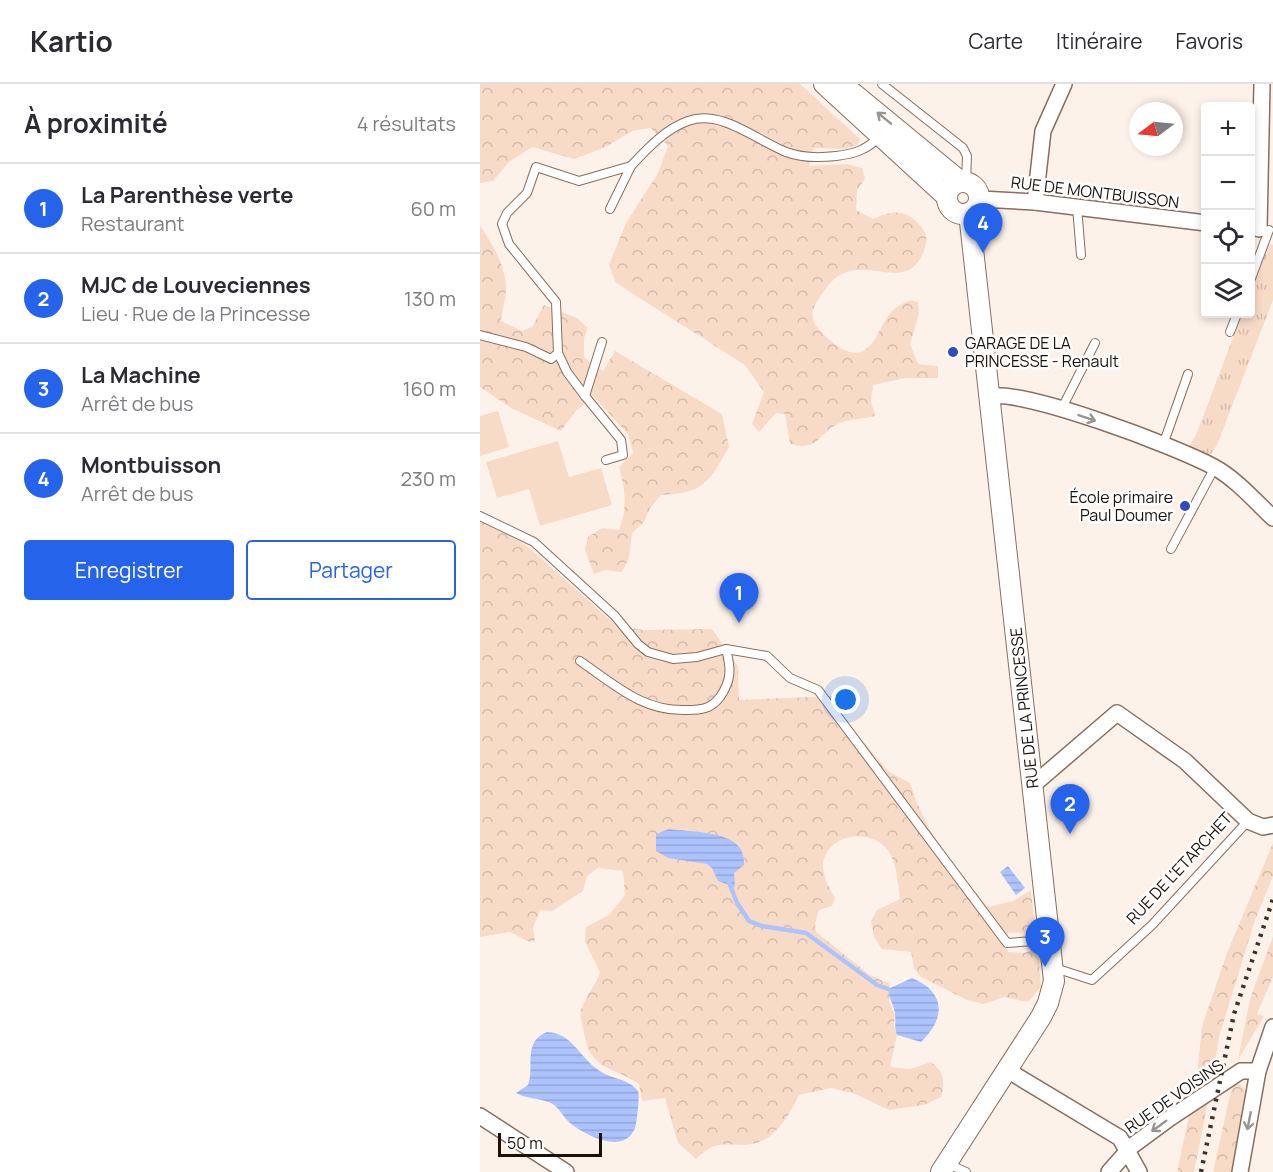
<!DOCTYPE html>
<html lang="fr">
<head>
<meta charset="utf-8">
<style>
  body { margin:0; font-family:Manrope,sans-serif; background:#f2f2f3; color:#2b2b33 }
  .controls { position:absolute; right:18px; top:18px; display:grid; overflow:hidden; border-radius:6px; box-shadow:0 3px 9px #0003 }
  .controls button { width:54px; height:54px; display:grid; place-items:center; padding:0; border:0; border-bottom:2px solid #e1e1e2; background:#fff; color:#2b2b33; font:30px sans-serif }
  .compass { position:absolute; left:649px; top:18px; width:54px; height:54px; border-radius:50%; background:#fff; box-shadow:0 3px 9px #0003; rotate:254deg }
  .scale { position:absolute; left:18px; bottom:15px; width:104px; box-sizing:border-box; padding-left:6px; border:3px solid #1b110a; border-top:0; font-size:16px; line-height:21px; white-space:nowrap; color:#1b110a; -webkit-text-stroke:4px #fff; paint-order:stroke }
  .you { position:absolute; left:366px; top:616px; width:21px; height:21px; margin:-15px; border:4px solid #fff; border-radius:50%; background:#1a73e8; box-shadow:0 0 0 9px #1a73e833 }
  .badge { display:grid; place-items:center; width:39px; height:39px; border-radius:50%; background:#2563eb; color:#fff; font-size:20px; font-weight:700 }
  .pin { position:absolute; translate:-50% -50px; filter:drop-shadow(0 2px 3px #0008) }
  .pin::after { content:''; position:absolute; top:32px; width:21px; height:18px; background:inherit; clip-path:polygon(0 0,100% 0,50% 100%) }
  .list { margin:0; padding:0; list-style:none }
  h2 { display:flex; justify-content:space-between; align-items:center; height:78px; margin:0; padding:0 24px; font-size:26px }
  h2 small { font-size:20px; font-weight:400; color:#7c7c81 }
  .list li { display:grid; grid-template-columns:39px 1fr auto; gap:18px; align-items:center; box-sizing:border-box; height:90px; padding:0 24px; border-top:2px solid #e1e1e2 }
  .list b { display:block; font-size:22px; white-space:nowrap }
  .list p { margin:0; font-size:20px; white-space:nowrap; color:#7c7c81 }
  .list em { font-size:20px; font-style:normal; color:#7c7c81 }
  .actions { display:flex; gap:12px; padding:18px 24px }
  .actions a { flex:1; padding:14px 0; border:2px solid #2563eb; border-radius:6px; text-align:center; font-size:21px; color:#2563eb }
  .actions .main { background:#2563eb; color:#fff }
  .icon { flex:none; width:33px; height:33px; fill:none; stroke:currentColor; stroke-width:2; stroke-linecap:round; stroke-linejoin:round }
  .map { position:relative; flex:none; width:793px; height:1088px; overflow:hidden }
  header { display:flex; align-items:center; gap:36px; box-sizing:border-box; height:84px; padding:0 30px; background:#fff; border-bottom:2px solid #e1e1e2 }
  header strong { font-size:28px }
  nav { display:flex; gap:33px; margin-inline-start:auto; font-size:21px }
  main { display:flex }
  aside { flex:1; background:#fff }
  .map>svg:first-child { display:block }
</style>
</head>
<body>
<header>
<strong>Kartio</strong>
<nav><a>Carte</a><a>Itinéraire</a><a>Favoris</a></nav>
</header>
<main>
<aside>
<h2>À proximité<small>4 résultats</small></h2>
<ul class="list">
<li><span class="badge">1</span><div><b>La Parenthèse verte</b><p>Restaurant</p></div><em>60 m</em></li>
<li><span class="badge">2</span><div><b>MJC de Louveciennes</b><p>Lieu · Rue de la Princesse</p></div><em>130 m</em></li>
<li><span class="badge">3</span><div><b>La Machine</b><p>Arrêt de bus</p></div><em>160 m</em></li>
<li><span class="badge">4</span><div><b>Montbuisson</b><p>Arrêt de bus</p></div><em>230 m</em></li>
</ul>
<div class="actions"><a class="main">Enregistrer</a><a>Partager</a></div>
</aside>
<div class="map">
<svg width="793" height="1088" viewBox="0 0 793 1088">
  <defs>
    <pattern id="forest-crowns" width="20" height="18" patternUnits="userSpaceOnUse" patternTransform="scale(1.5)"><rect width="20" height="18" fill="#f8dbc7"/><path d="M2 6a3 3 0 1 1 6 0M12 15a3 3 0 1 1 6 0" fill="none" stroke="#d4bbaa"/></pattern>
    <pattern id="park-tufts" width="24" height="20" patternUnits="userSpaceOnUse" patternTransform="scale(1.5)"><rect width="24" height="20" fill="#f8dbc7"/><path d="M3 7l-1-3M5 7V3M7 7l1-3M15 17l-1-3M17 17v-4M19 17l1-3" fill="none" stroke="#d4bbaa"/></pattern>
    <pattern id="water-rules" width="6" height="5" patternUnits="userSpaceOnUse" patternTransform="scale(1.5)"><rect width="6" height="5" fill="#adc3fd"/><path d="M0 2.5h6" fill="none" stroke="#94a6d8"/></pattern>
  </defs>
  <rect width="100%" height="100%" fill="#fdf2ea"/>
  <g fill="url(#forest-crowns)">
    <path d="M0,0h320l60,55 -2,6 -15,4 -30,-1 -4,18 38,-2 15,4 3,10 -8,13 -1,19 17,9c22,-10 36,-10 51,12 4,6 2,15 -1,22 -17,39 -50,6 -81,21 -8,3 -17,15 -22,23 -5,7 -10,15 -6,25 4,9 15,17 22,23 35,24 39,-13 55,-33 5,-5 13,-9 19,-12l8,2 1,12 -9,30 8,20 20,2v12h-32l-33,7 -2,16 4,15c-11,3 -27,3 -37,8 -20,9 -19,28 -48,20l-5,-30 -9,-1 -17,19 -7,-8 12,-32 -19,-27 -129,-82 -7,-18 17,-42 32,-50 10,-27 -17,-18 -19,3 -26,16 -32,12 -42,-12 -23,15 -16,19 -13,2z"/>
    <path d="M0,142c12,17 26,40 26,62 0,11 -4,22 -5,33l21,10 10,-4 12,-22 33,13 11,10 -4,10v19l19,14 12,-20 107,63 7,33c-21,36 -24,46 -68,48l-11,13 -6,14 -12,11 -3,25 -7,14 -17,-2 -11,4 -9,-24 3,-13 14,-9 17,2c9,-23 6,-40 0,-63l14,-14 -5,-19 -35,-38 -18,16 -14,19 -50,-23 -31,-21z"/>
    <path d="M0,436l26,11 27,20 84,75 26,4 69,-1 26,37 1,34 96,-4 3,16 50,59 22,12c15,49 45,86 78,124l25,-6 18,-11 4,38 -4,4 -23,1 -5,12 6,7 15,1 14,-5 3,39 -13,15 -24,-5 -20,7 -17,-4 -46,-23 -7,-9 -3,-16 -29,-3 -8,-12 -3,-16 6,-11 23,-11c-2,-15 -3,-40 -15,-52 -20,-21 -63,-10 -62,21 1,11 7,21 12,30l-3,8 -13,4 -4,13 1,9 54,43 20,9 -1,17 6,14 -1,10 3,10 -7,32 20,2 21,-7c14,10 14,20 10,35l-17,8 -35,5 -36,-17 -22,-5 -32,7c-11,23 -26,50 -56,50 -24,0 -27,-4 -47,14l-18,-16 -13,-45 -23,3 -3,-17c-26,-18 -49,-13 -55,-51 -1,-7 -5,-17 -3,-23 4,-14 15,-24 19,-38l-15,-30 1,-15 23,-12 16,-20 -2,-24 -25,-3 -11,8 -4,15 -31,20 -12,-1 -7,18 2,14 -8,-1 -17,-9 -30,5z"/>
    <polygon points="793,759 793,792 775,836 739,953 731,1001 727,1003 717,992 722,942 747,869"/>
    <polygon points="793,852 793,893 777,930 784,932 758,976 770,915"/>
    <polygon points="760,1000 766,1007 751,1088 733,1088 752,1002"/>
    <polygon points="728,1018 714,1088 697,1088 710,1027"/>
  </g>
  <polygon fill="url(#park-tufts)" points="789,160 793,161 793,216 737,361 728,374 708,364 716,351 762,230 770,230 771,208"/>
  <g fill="#f8dbc7">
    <polygon points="18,327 29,363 0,372 0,332"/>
    <polygon points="78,357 89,393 121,384 132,421 60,442 49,405 17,414 6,378"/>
  </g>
  <g fill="url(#water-rules)">
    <path d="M189,745c25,4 78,0 75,36l-10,8 1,14 -17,-6 -6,-13 -5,-4 -39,-6 -12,-7v-17z"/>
    <polygon points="528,782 545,804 536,811 520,788"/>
    <path d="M432,894c34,14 34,40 9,64l-24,-7c-3,-8 -1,-13 -2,-21 -1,-9 -6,-15 -7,-25z"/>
    <path d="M67,948c26,1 33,27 53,39 13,9 28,7 38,20 2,5 -1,31 -3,37 -11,28 -50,7 -65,-5 -7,-6 -11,-16 -19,-20 -11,-5 -24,-4 -35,-10l12,-8c7,-19 -6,-43 19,-53z"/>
  </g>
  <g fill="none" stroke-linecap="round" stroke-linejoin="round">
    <polyline stroke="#adc3fd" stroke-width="4.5" points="249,798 257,819 269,837 282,842 326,849 397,901 408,905"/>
    <defs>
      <g id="service">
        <polyline points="402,0 483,64 487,72 486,98"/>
        <path d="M151,82c16,-17 34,-37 57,-45 33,-12 68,19 98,31 16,6 33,6 50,4 18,-2 31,-6 44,-20"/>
        <polyline points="597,123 601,171"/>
        <polyline points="770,197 789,146"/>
        <polyline points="750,248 757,230"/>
        <polyline points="0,251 46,263 71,275 78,269 76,218 29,160 22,140 27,129 47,109 56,83 99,97 151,82 130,125"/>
        <polyline points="78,269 87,288 105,312 141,356 143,371 126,376"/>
        <polyline points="105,312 122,258"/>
        <polyline points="581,326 615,259"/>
        <polyline points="683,361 708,290"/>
        <polyline points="0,432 54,458 135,532 158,560 168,568 193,575 217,573 246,565 287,572 310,594 338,606 527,859 568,856"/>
        <polyline points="691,465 735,383"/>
        <path d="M100,577c35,24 63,51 107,49 14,0 24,-1 33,-13 12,-17 11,-29 6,-48"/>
        <polyline points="575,884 612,896 672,841 768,737"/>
        <polyline points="468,1080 486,1088"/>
      </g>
      <g id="minor">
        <polyline points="500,115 555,118 726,139"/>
        <polyline points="555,118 563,47 584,0"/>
        <polyline points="779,145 782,0"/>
        <path d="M510,312c39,-5 185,50 224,71 22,12 41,34 59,51"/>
        <polyline points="552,702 637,629 705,677 768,737 783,743 793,741"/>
        <polyline points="527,986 640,1054 659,1088"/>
        <polyline points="0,1032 86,1088"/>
        <polyline points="629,1088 652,1062 690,1034 761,987 778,987"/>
        <polyline points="760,1088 778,987 793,943"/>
      </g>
      <g id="tertiary">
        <polyline points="344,0 467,113"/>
        <polyline points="362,0 481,98"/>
        <circle cx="483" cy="114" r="16"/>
        <polyline points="461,1088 561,933 568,919 574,897 489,129"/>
      </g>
    </defs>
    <use href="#service" stroke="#886f5d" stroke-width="10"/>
    <use href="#minor" stroke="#886f5d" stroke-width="18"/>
    <use href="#tertiary" stroke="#886f5d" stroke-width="22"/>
    <use href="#service" stroke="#fff" stroke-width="8"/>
    <use href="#minor" stroke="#fff" stroke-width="15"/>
    <use href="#tertiary" stroke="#fff" stroke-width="20"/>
    <polyline stroke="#3b312a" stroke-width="4.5" stroke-dasharray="3 6" stroke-linecap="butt" points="721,1088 754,930 793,815"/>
  </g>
  <defs><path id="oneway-shaft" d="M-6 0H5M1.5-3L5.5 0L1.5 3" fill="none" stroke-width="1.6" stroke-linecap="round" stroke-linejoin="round" transform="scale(1.5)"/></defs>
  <g stroke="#989491">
    <use href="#oneway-shaft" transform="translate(404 34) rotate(-141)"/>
    <use href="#oneway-shaft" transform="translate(607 334) rotate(19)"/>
    <use href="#oneway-shaft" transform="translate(769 1037) rotate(101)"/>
    <use href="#oneway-shaft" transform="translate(679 1042) rotate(144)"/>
  </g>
  <g fill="#314abc" stroke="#fff" stroke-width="2">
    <circle cx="473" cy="268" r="6"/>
    <circle cx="705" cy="422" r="6"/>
  </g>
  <g text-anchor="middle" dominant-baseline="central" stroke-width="5" stroke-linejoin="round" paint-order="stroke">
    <g font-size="16" fill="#1b110a" stroke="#fff">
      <text transform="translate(615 108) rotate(7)">RUE DE MONTBUISSON</text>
      <text transform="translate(544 624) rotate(-96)">RUE DE LA PRINCESSE</text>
      <text transform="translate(699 784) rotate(-47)">RUE DE L'ETARCHET</text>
      <text transform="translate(694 1012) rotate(-35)">RUE DE VOISINS</text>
    </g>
    <g font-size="16" fill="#1b110a" stroke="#fff" text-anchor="start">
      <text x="485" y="259">GARAGE DE LA<tspan x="485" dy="18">PRINCESSE - Renault</tspan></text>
      <text x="693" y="413" text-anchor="end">École primaire<tspan x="693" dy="18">Paul Doumer</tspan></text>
    </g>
  </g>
</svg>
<div class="controls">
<button>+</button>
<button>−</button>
<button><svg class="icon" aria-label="locate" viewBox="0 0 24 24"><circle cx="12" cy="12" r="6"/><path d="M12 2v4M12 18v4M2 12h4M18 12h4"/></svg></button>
<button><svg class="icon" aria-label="layers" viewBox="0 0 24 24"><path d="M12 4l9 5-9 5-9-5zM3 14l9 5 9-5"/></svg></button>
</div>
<svg class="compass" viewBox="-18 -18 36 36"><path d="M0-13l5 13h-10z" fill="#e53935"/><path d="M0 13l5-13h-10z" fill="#7c7c81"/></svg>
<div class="scale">50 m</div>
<div class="you"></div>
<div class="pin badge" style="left:259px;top:539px">1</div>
<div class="pin badge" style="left:590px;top:750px">2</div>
<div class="pin badge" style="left:565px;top:883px">3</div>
<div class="pin badge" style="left:503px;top:169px">4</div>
</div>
</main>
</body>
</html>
